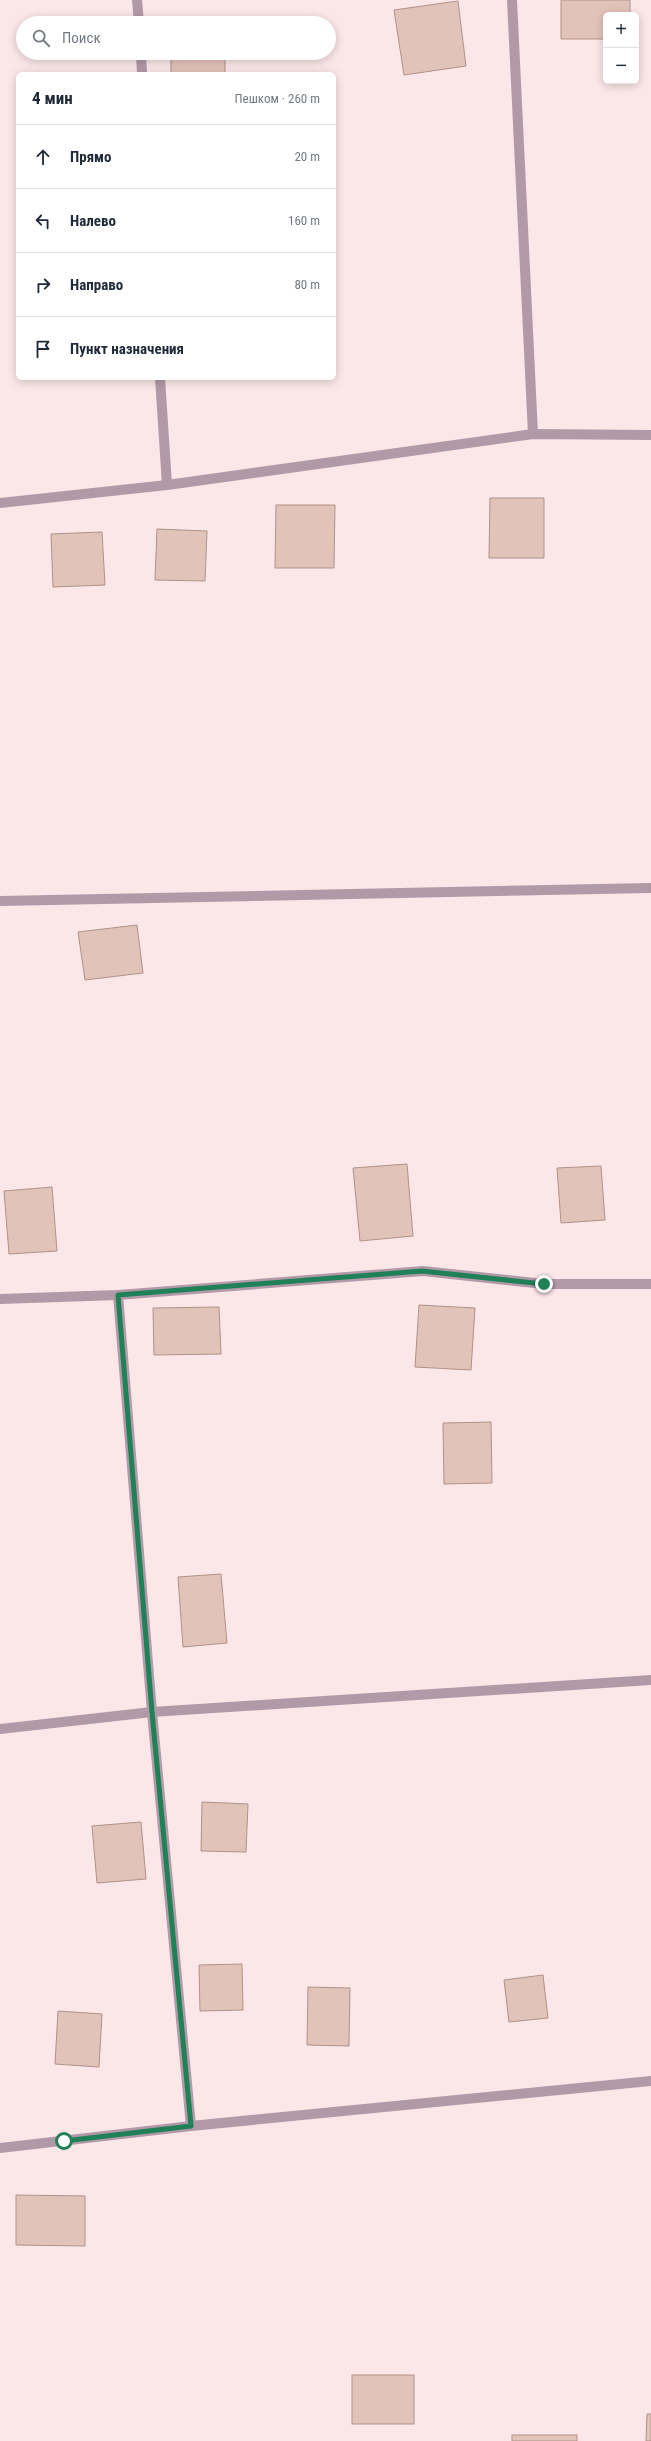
<!DOCTYPE html>
<html lang="ru">
<head>
<meta charset="utf-8">
<style>
  body { margin:0; font-family:"Roboto Condensed",sans-serif; background:#f6f6f7; color:#1f2937 }
  .controls { position:absolute; right:12px; top:12px; display:grid; overflow:hidden; border-radius:6px; box-shadow:0 2px 10px #0003 }
  .controls button { width:36px; height:36px; display:grid; place-items:center; padding:0; border:0; border-bottom:1px solid #e0e1e3; background:#fff; color:#1f2937; font:20px sans-serif }
  .stop { position:absolute; width:12px; height:12px; margin:-9px; border:3px solid #208057; border-radius:50%; background:#fff }
  .stop.end { background:#208057; border-color:#fff; box-shadow:0 1px 4px #0008 }
  .list { margin:0; padding:0; list-style:none }
  h2 { display:flex; justify-content:space-between; align-items:center; height:52px; margin:0; padding:0 16px; font-size:17px }
  h2 small { font-size:13px; font-weight:400; color:#747a83 }
  .list li { display:grid; grid-template-columns:26px 1fr auto; gap:12px; align-items:center; box-sizing:border-box; height:64px; padding:0 16px; border-top:1px solid #e0e1e3 }
  .list b { display:block; font-size:15px; white-space:nowrap }
  .list em { font-size:13px; font-style:normal; color:#747a83 }
  .icon { flex:none; width:22px; height:22px; fill:none; stroke:currentColor; stroke-width:2; stroke-linecap:round; stroke-linejoin:round }
  .map { position:relative; flex:none; width:651px; height:2441px; overflow:hidden }
  .search { position:absolute; background:#fff; box-shadow:0 2px 10px #0003; left:16px; top:16px; width:320px; height:44px; display:flex; align-items:center; gap:10px; box-sizing:border-box; padding:0 14px; border-radius:22px; color:#747a83; font-size:15px }
  .panel { position:absolute; background:#fff; box-shadow:0 2px 10px #0003; left:16px; top:72px; width:320px; height:308px; border-radius:6px }
  .map>svg:first-child { display:block }
</style>
</head>
<body>
<div class="map">
<svg width="651" height="2441" viewBox="0 0 651 2441">
  <rect width="100%" height="100%" fill="#fbe6e8"/>
  <g fill="#e2c3b9" stroke="#af9288">
    <polygon points="561,0 630,0 630,15 606,15 606,39 561,39"/>
    <polygon points="458,1 466,66 404,75 394,10"/>
    <rect x="171" y="53" width="54" height="21"/>
    <polygon points="490,498 544,498 544,558 489,558"/>
    <polygon points="276,505 335,505 334,568 275,568"/>
    <polygon points="157,529 207,531 205,581 155,580"/>
    <polygon points="102,532 105,585 53,587 51,534"/>
    <polygon points="137,925 143,973 85,980 78,932"/>
    <polygon points="407,1164 413,1236 360,1241 353,1168"/>
    <polygon points="601,1166 605,1220 561,1223 557,1168"/>
    <polygon points="52,1187 57,1251 9,1254 4,1191"/>
    <polygon points="419,1305 475,1308 471,1370 415,1367"/>
    <polygon points="219,1307 221,1354 154,1355 153,1308"/>
    <polygon points="491,1422 492,1483 444,1484 443,1423"/>
    <polygon points="221,1574 227,1643 183,1647 178,1577"/>
    <polygon points="202,1802 248,1804 246,1852 201,1851"/>
    <polygon points="141,1822 146,1879 97,1883 92,1826"/>
    <polygon points="242,1964 243,2010 200,2011 199,1965"/>
    <polygon points="543,1975 548,2018 509,2022 504,1980"/>
    <polygon points="308,1987 350,1988 349,2046 307,2045"/>
    <polygon points="58,2011 102,2014 99,2067 55,2064"/>
    <polygon points="16,2195 85,2196 85,2246 16,2245"/>
    <rect x="352" y="2375" width="62" height="49"/>
    <polygon points="647,2414 651,2414 651,2441 646,2441"/>
    <rect x="512" y="2435" width="65" height="6"/>
  </g>
  <g fill="none" stroke-linecap="round" stroke-linejoin="round">
    <polyline stroke="#b299a8" stroke-width="10" points="0,503 167,485 533,434 651,435"/>
    <g stroke="#b299a8" stroke-width="10">
      <polyline points="137,0 139,23"/>
      <polyline points="512,0 533,434"/>
      <polyline points="141,53 142,74"/>
      <polyline points="160,378 167,485"/>
      <polyline points="0,901 651,888"/>
      <polyline points="118,1295 152,1712 191,2126"/>
      <polyline points="0,1299 118,1295 423,1271 544,1284 651,1284"/>
      <polyline points="0,1729 152,1712 651,1680"/>
      <polyline points="0,2148 191,2126 651,2081"/>
    </g>
  </g>
  <g fill="none" stroke-linecap="round" stroke-linejoin="round">
    <polyline stroke="#208057" stroke-width="5" points="64,2141 191,2126 152,1712 118,1295 422,1271 544,1284"/>
  </g>
</svg>
<div class="controls">
<button>+</button>
<button>−</button>
</div>
<div class="stop" style="left:64px;top:2141px"></div>
<div class="stop end" style="left:544px;top:1284px"></div>
<div class="search"><svg class="icon" aria-label="search" viewBox="0 0 24 24"><circle cx="10" cy="10" r="6"/><path d="M15 15l6 6"/></svg>Поиск</div>
<section class="panel">
<h2>4 мин<small>Пешком · 260 m</small></h2>
<ul class="list">
<li><svg class="icon" aria-label="ahead" viewBox="0 0 24 24"><path d="M12 20V5M6 11l6-6 6 6"/></svg><div><b>Прямо</b></div><em>20 m</em></li>
<li><svg class="icon" aria-label="left" viewBox="0 0 24 24"><path d="M17 20v-9H6M10 6l-5 5 5 5"/></svg><div><b>Налево</b></div><em>160 m</em></li>
<li><svg class="icon" aria-label="right" viewBox="0 0 24 24"><path d="M7 20v-9h11M14 6l5 5-5 5"/></svg><div><b>Направо</b></div><em>80 m</em></li>
<li><svg class="icon" aria-label="arrive" viewBox="0 0 24 24"><path d="M6 21V4h12l-3 4 3 4H6"/></svg><div><b>Пункт назначения</b></div></li>
</ul>
</section>
</div>
</body>
</html>
